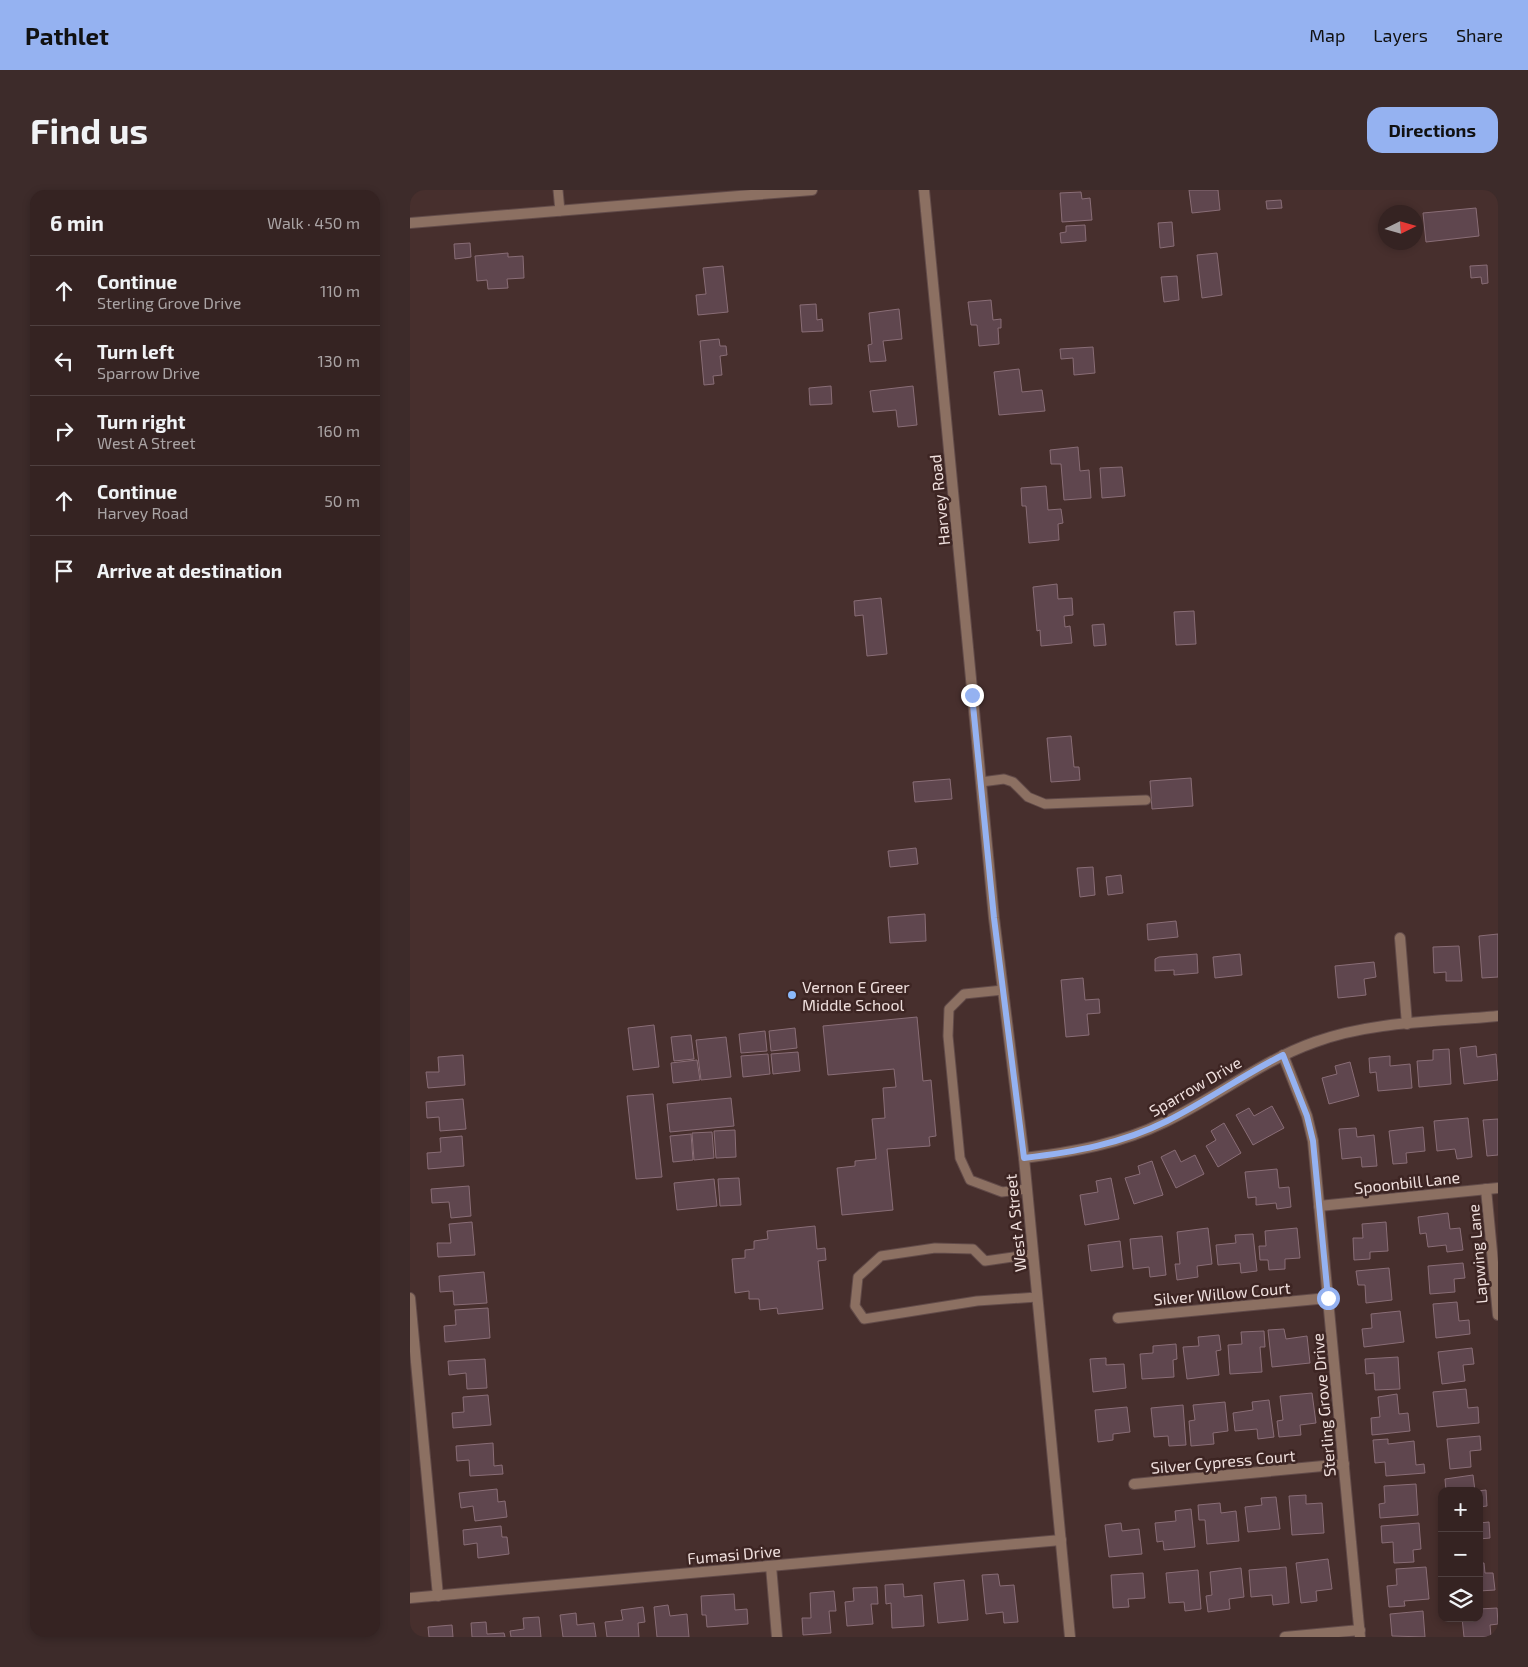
<!DOCTYPE html>
<html lang="en">
<head>
<meta charset="utf-8">
<style>
  body { margin:0; font-family:"Exo 2",sans-serif; background:#3d2b2a; color:#f1f3f6 }
  .controls { position:absolute; right:15px; bottom:15px; display:grid; overflow:hidden; border-radius:10px; box-shadow:0 2px 8px #0003 }
  .controls button { width:45px; height:45px; display:grid; place-items:center; padding:0; border:0; border-bottom:1px solid #4f4040; background:#352322; color:#f1f3f6; font:25px sans-serif }
  .compass { position:absolute; left:968px; top:15px; width:45px; height:45px; border-radius:50%; background:#352322; box-shadow:0 2px 8px #0003; rotate:85deg }
  .stop { position:absolute; width:15px; height:15px; margin:-11px; border:4px solid #95b2f1; border-radius:50%; background:#fff }
  .stop.end { background:#95b2f1; border-color:#fff; box-shadow:0 1px 5px #0008 }
  .list { margin:0; padding:0; list-style:none }
  h2 { display:flex; justify-content:space-between; align-items:center; height:65px; margin:0; padding:0 20px; font-size:21px }
  h2 small { font-size:16px; font-weight:400; color:#aaa4a5 }
  .list li { display:grid; grid-template-columns:32px 1fr auto; gap:15px; align-items:center; box-sizing:border-box; height:70px; padding:0 20px; border-top:1px solid #4f4040 }
  .list b { display:block; font-size:19px; white-space:nowrap }
  .list p { margin:0; font-size:16px; white-space:nowrap; color:#aaa4a5 }
  .list em { font-size:16px; font-style:normal; color:#aaa4a5 }
  .icon { flex:none; width:28px; height:28px; fill:none; stroke:currentColor; stroke-width:2; stroke-linecap:round; stroke-linejoin:round }
  .map { position:relative; flex:none; width:1088px; height:1447px; overflow:hidden; border-radius:15px }
  header { display:flex; align-items:center; gap:30px; box-sizing:border-box; height:70px; padding:0 25px; background:#95b2f1; color:#111 }
  header strong { font-size:24px }
  nav { display:flex; gap:28px; margin-inline-start:auto; font-size:18px }
  .intro { display:flex; align-items:center; justify-content:space-between; box-sizing:border-box; height:120px; padding:0 30px }
  h1 { margin:0; font-size:35px }
  .button { padding:12px 22px; border-radius:15px; background:#95b2f1; color:#111; font-size:18px; font-weight:700 }
  main { display:flex; gap:30px; padding:0 30px }
  aside { flex:1; background:#352322; border-radius:15px; box-shadow:0 2px 8px #0003 }
  .map>svg:first-child { display:block }
</style>
</head>
<body>
<header>
<strong>Pathlet</strong>
<nav><a>Map</a><a>Layers</a><a>Share</a></nav>
</header>
<div class="intro"><h1>Find us</h1><a class="button">Directions</a></div>
<main>
<aside>
<h2>6 min<small>Walk · 450 m</small></h2>
<ul class="list">
<li><svg class="icon" aria-label="ahead" viewBox="0 0 24 24"><path d="M12 20V5M6 11l6-6 6 6"/></svg><div><b>Continue</b><p>Sterling Grove Drive</p></div><em>110 m</em></li>
<li><svg class="icon" aria-label="left" viewBox="0 0 24 24"><path d="M17 20v-9H6M10 6l-5 5 5 5"/></svg><div><b>Turn left</b><p>Sparrow Drive</p></div><em>130 m</em></li>
<li><svg class="icon" aria-label="right" viewBox="0 0 24 24"><path d="M7 20v-9h11M14 6l5 5-5 5"/></svg><div><b>Turn right</b><p>West A Street</p></div><em>160 m</em></li>
<li><svg class="icon" aria-label="ahead" viewBox="0 0 24 24"><path d="M12 20V5M6 11l6-6 6 6"/></svg><div><b>Continue</b><p>Harvey Road</p></div><em>50 m</em></li>
<li><svg class="icon" aria-label="arrive" viewBox="0 0 24 24"><path d="M6 21V4h12l-3 4 3 4H6"/></svg><div><b>Arrive at destination</b></div></li>
</ul>
</aside>
<div class="map">
<svg width="1088" height="1447" viewBox="0 0 1088 1447">
  <rect width="100%" height="100%" fill="#472f2d"/>
  <g fill="#5f464e" stroke="#896d76">
    <polygon points="779,0 808,0 810,20 782,23"/>
    <polygon points="671,2 672,9 680,8 682,30 652,32 650,3"/>
    <polygon points="871,10 872,18 857,19 856,11"/>
    <polygon points="1066,18 1069,46 1016,52 1013,23"/>
    <polygon points="762,32 764,56 750,58 748,33"/>
    <polygon points="675,35 676,51 651,53 650,43 656,42 656,36"/>
    <polygon points="60,53 61,67 45,69 44,54"/>
    <polygon points="98,63 98,67 113,66 114,88 97,89 98,98 78,99 77,90 67,91 65,66"/>
    <polygon points="807,63 812,105 792,108 787,65"/>
    <polygon points="1077,75 1078,93 1072,94 1071,87 1061,88 1060,76"/>
    <polygon points="313,76 318,122 288,125 286,105 296,104 293,78"/>
    <polygon points="767,86 769,110 754,112 751,87"/>
    <polygon points="581,110 583,130 591,129 591,138 588,138 589,154 569,156 567,135 561,135 558,112"/>
    <polygon points="406,114 407,130 412,129 413,141 392,142 390,115"/>
    <polygon points="489,119 492,149 473,151 476,171 460,172 458,155 462,154 459,123"/>
    <polygon points="309,149 310,156 316,156 317,165 310,166 312,185 303,186 304,194 294,195 290,151"/>
    <polygon points="683,157 685,183 664,185 663,168 651,169 650,159"/>
    <polygon points="609,179 612,202 632,200 635,221 589,225 584,182"/>
    <polygon points="421,196 422,214 400,215 399,198"/>
    <polygon points="503,196 507,235 488,237 486,220 463,222 460,201"/>
    <polygon points="668,257 670,281 679,280 681,308 654,310 651,274 641,274 640,260"/>
    <polygon points="712,277 715,306 692,308 690,278"/>
    <polygon points="636,296 638,320 651,319 653,333 648,334 649,350 619,353 616,316 612,316 611,298"/>
    <polygon points="647,394 648,409 662,408 663,425 654,426 655,437 660,436 662,453 631,456 630,440 627,441 623,397"/>
    <polygon points="471,408 477,464 457,466 453,425 445,426 444,411"/>
    <polygon points="784,421 786,454 766,455 764,422"/>
    <polygon points="694,434 696,455 684,456 682,435"/>
    <polygon points="661,546 664,577 669,577 670,590 641,592 637,548"/>
    <polygon points="781,588 783,616 742,619 740,591"/>
    <polygon points="540,589 542,609 505,612 503,592"/>
    <polygon points="506,658 508,674 480,677 478,661"/>
    <polygon points="683,677 685,705 670,707 667,678"/>
    <polygon points="711,685 713,703 698,705 696,687"/>
    <polygon points="515,724 516,751 480,753 478,727"/>
    <polygon points="766,731 768,747 738,750 737,734"/>
    <polygon points="1088,744 1088,787 1072,788 1069,746"/>
    <polygon points="1049,756 1052,791 1036,791 1036,782 1024,783 1023,757"/>
    <polygon points="787,764 788,783 764,785 764,780 745,781 745,769 749,767"/>
    <polygon points="830,764 832,785 805,788 803,767"/>
    <polygon points="964,772 966,787 954,789 956,805 928,808 925,776"/>
    <polygon points="673,788 675,810 689,809 690,823 677,824 679,845 656,847 651,790"/>
    <polygon points="507,827 513,891 521,890 526,946 519,947 520,956 477,959 483,1020 432,1025 427,978 445,976 445,971 466,969 462,929 475,928 473,898 486,897 484,879 418,885 413,836"/>
    <polygon points="244,835 249,877 223,880 218,838"/>
    <polygon points="385,838 387,858 361,861 359,841"/>
    <polygon points="355,841 357,861 331,863 329,844"/>
    <polygon points="281,845 284,869 264,871 261,847"/>
    <polygon points="316,847 321,887 291,890 286,850"/>
    <polygon points="1066,856 1067,867 1086,864 1088,890 1054,894 1050,858"/>
    <polygon points="1039,859 1041,894 1009,897 1007,871 1023,870 1023,860"/>
    <polygon points="388,862 390,881 363,884 361,864"/>
    <polygon points="358,864 360,884 333,887 331,866"/>
    <polygon points="53,865 55,895 18,898 16,882 29,882 28,867"/>
    <polygon points="980,866 980,876 1000,874 1002,898 968,901 966,882 960,883 959,868"/>
    <polygon points="287,870 290,890 263,893 261,873"/>
    <polygon points="940,872 949,906 919,914 912,888 927,884 925,876"/>
    <polygon points="243,904 252,987 226,989 217,906"/>
    <polygon points="321,908 324,936 260,942 257,914"/>
    <polygon points="53,909 56,939 30,941 29,927 17,928 16,912"/>
    <polygon points="862,916 874,938 843,955 826,925 839,918 844,926"/>
    <polygon points="1058,928 1062,967 1047,969 1045,959 1027,961 1024,931"/>
    <polygon points="1088,929 1088,965 1077,966 1073,930"/>
    <polygon points="814,933 831,963 808,977 796,956 806,950 801,941"/>
    <polygon points="1013,937 1015,961 996,963 997,973 983,974 979,941"/>
    <polygon points="946,938 947,947 964,945 967,976 952,977 951,967 932,969 929,939"/>
    <polygon points="325,940 326,967 306,968 304,941"/>
    <polygon points="302,942 304,968 284,970 282,943"/>
    <polygon points="281,944 283,970 263,972 260,946"/>
    <polygon points="52,946 54,976 18,979 17,963 31,962 30,948"/>
    <polygon points="765,960 771,972 785,965 794,984 766,998 751,967"/>
    <polygon points="742,971 753,1005 724,1014 715,988 730,984 728,976"/>
    <polygon points="867,979 869,998 879,997 881,1017 867,1019 866,1013 846,1015 846,1007 838,1008 835,982"/>
    <polygon points="329,988 331,1015 310,1016 308,989"/>
    <polygon points="701,988 709,1029 675,1035 670,1005 688,1002 686,991"/>
    <polygon points="304,989 307,1016 267,1020 264,993"/>
    <polygon points="59,996 61,1026 41,1028 39,1012 22,1013 21,999"/>
    <polygon points="1038,1023 1040,1039 1050,1038 1053,1060 1037,1062 1036,1055 1018,1057 1016,1043 1010,1044 1008,1027"/>
    <polygon points="62,1032 65,1065 28,1067 27,1053 41,1053 39,1034"/>
    <polygon points="976,1032 978,1061 960,1062 960,1069 944,1070 943,1048 953,1048 952,1034"/>
    <polygon points="405,1036 407,1059 415,1058 416,1070 408,1071 413,1119 368,1124 367,1118 350,1120 349,1109 339,1109 339,1101 325,1103 322,1069 335,1068 335,1060 344,1059 344,1051 358,1049 357,1041"/>
    <polygon points="798,1038 802,1074 787,1076 788,1087 767,1090 765,1074 770,1074 767,1042"/>
    <polygon points="887,1038 890,1068 875,1069 875,1079 859,1080 858,1070 850,1070 849,1056 856,1056 855,1041"/>
    <polygon points="843,1044 847,1081 831,1083 830,1073 808,1075 806,1055 826,1053 825,1045"/>
    <polygon points="752,1046 756,1085 740,1087 739,1077 723,1079 720,1049"/>
    <polygon points="710,1051 713,1077 681,1081 678,1055"/>
    <polygon points="1053,1073 1055,1088 1044,1089 1045,1102 1020,1104 1018,1076"/>
    <polygon points="979,1078 982,1110 956,1113 955,1095 948,1095 946,1081"/>
    <polygon points="74,1082 77,1113 44,1115 43,1101 30,1102 29,1086"/>
    <polygon points="1047,1112 1049,1131 1059,1130 1060,1144 1026,1148 1023,1114"/>
    <polygon points="78,1118 80,1148 35,1152 34,1136 46,1135 45,1120"/>
    <polygon points="990,1121 994,1152 954,1157 952,1139 962,1138 961,1124"/>
    <polygon points="874,1139 876,1149 897,1146 900,1173 862,1177 858,1140"/>
    <polygon points="854,1141 855,1157 850,1157 852,1182 820,1184 818,1155 832,1154 831,1142"/>
    <polygon points="809,1145 811,1160 806,1161 809,1185 777,1189 773,1157 789,1156 788,1147"/>
    <polygon points="766,1154 767,1169 763,1170 764,1187 732,1189 730,1164 743,1163 743,1156"/>
    <polygon points="1062,1158 1064,1174 1053,1175 1055,1191 1032,1194 1028,1162"/>
    <polygon points="988,1167 990,1199 965,1200 964,1183 956,1184 955,1169"/>
    <polygon points="696,1168 696,1175 714,1174 716,1198 683,1202 680,1169"/>
    <polygon points="75,1169 77,1198 57,1199 56,1183 39,1185 38,1171"/>
    <polygon points="1056,1199 1058,1218 1068,1217 1069,1233 1027,1237 1023,1202"/>
    <polygon points="902,1203 906,1233 890,1235 891,1245 869,1247 867,1231 873,1230 870,1206"/>
    <polygon points="987,1204 989,1224 998,1223 1000,1241 962,1245 961,1228 970,1227 968,1207"/>
    <polygon points="78,1205 81,1235 43,1238 42,1223 54,1222 53,1207"/>
    <polygon points="859,1210 864,1247 848,1249 847,1239 825,1241 823,1223 843,1220 842,1212"/>
    <polygon points="815,1212 818,1241 803,1243 804,1254 781,1256 779,1231 785,1230 783,1215"/>
    <polygon points="773,1215 776,1255 759,1256 758,1246 744,1247 741,1218"/>
    <polygon points="717,1217 720,1242 703,1244 703,1250 688,1252 685,1220"/>
    <polygon points="1070,1246 1071,1260 1060,1261 1061,1277 1040,1279 1037,1249"/>
    <polygon points="978,1249 978,1254 1004,1251 1006,1275 1014,1274 1015,1283 976,1286 975,1272 965,1273 963,1250"/>
    <polygon points="83,1253 84,1276 92,1275 93,1284 60,1286 59,1270 47,1271 46,1256"/>
    <polygon points="1063,1285 1065,1301 1036,1301 1035,1289"/>
    <polygon points="1006,1294 1008,1325 970,1328 969,1314 975,1313 974,1296"/>
    <polygon points="87,1299 88,1312 95,1311 97,1327 65,1331 63,1316 51,1318 49,1303"/>
    <polygon points="1076,1300 1077,1316 1069,1317 1069,1301 1067,1301"/>
    <polygon points="896,1305 896,1314 912,1313 914,1343 882,1345 879,1306"/>
    <polygon points="866,1307 870,1339 838,1342 835,1317 852,1315 851,1308"/>
    <polygon points="810,1313 811,1323 826,1321 829,1351 797,1354 795,1330 789,1330 788,1315"/>
    <polygon points="781,1319 785,1357 754,1360 753,1351 747,1352 745,1333 766,1331 765,1321"/>
    <polygon points="1079,1332 1080,1348 1069,1349 1069,1364 1069,1333"/>
    <polygon points="711,1333 712,1341 729,1339 732,1364 699,1367 695,1335"/>
    <polygon points="1009,1333 1011,1359 1003,1360 1004,1372 984,1373 983,1352 972,1353 971,1336"/>
    <polygon points="91,1336 92,1347 97,1347 99,1364 68,1368 67,1353 54,1355 53,1340"/>
    <polygon points="918,1369 922,1399 906,1401 907,1411 891,1413 886,1373"/>
    <polygon points="1069,1373 1074,1373 1075,1383 1083,1383 1085,1400 1069,1401"/>
    <polygon points="876,1377 879,1413 863,1415 862,1405 841,1407 839,1380"/>
    <polygon points="1016,1377 1019,1409 994,1411 995,1416 979,1417 977,1396 987,1395 986,1379"/>
    <polygon points="831,1378 834,1407 819,1409 820,1419 798,1422 796,1406 802,1405 800,1382"/>
    <polygon points="788,1380 791,1419 775,1421 774,1412 759,1413 756,1383"/>
    <polygon points="733,1383 735,1408 718,1409 719,1417 703,1418 701,1385"/>
    <polygon points="588,1384 590,1396 604,1395 608,1432 594,1433 593,1422 576,1424 572,1385"/>
    <polygon points="554,1390 558,1430 528,1433 524,1393"/>
    <polygon points="493,1394 494,1407 512,1405 514,1436 482,1438 481,1413 476,1414 475,1395"/>
    <polygon points="467,1397 468,1414 461,1414 463,1434 437,1436 435,1412 444,1411 443,1398"/>
    <polygon points="424,1401 426,1421 419,1421 421,1443 393,1445 392,1428 401,1428 400,1403"/>
    <polygon points="324,1404 325,1420 337,1419 338,1434 297,1437 296,1425 292,1425 291,1406"/>
    <polygon points="258,1415 260,1426 277,1424 279,1447 247,1447 244,1417"/>
    <polygon points="233,1417 235,1432 228,1433 229,1447 197,1447 195,1432 213,1430 211,1420"/>
    <polygon points="1087,1418 1088,1434 1080,1435 1081,1447 1054,1447 1052,1428 1069,1428 1069,1419"/>
    <polygon points="1013,1421 1015,1447 982,1446 980,1424"/>
    <polygon points="166,1423 167,1435 184,1433 186,1447 153,1447 150,1425"/>
    <polygon points="129,1427 131,1447 101,1447 100,1441 114,1439 113,1428"/>
    <polygon points="76,1432 77,1444 94,1443 95,1447 62,1447 61,1433"/>
    <polygon points="42,1435 43,1447 19,1447 18,1437"/>
  </g>
  <g fill="none" stroke-linecap="round" stroke-linejoin="round">
    <defs>
      <g id="service">
        <polyline points="148,0 150,21"/>
        <polyline points="571,592 594,589 603,592 618,607 635,614 736,610"/>
        <polyline points="593,800 554,804 539,819 538,846 550,968 560,990 592,1002 616,999"/>
        <polyline points="623,1064 575,1071 563,1059 525,1058 471,1066 448,1087 445,1116 454,1129 567,1111 627,1107"/>
      </g>
      <g id="minor">
        <polyline points="0,33 402,0"/>
        <polyline points="990,748 997,834"/>
        <polyline points="873,865 897,926 903,951 950,1447"/>
        <path d="M614,968c49,-6 96,-14 141,-36 52,-25 96,-61 150,-80 57,-21 123,-20 183,-26"/>
        <polyline points="1076,999 1088,1125"/>
        <polyline points="909,1016 1088,998"/>
        <polyline points="0,1108 28,1406"/>
        <polyline points="708,1128 918,1108"/>
        <polyline points="724,1294 934,1274"/>
        <polyline points="361,1376 367,1447"/>
        <polyline points="0,1408 651,1350"/>
        <polyline points="875,1447 950,1440"/>
      </g>
      <polyline id="tertiary" points="514,0 584,728 614,968 660,1447"/>
    </defs>
    <use href="#service" stroke="#624b49" stroke-width="11"/>
    <use href="#minor" stroke="#624b49" stroke-width="12"/>
    <use href="#tertiary" stroke="#624b49" stroke-width="12"/>
    <use href="#service" stroke="#8c7062" stroke-width="9"/>
    <use href="#minor" stroke="#8c7062" stroke-width="10"/>
    <use href="#tertiary" stroke="#8c7062" stroke-width="10"/>
  </g>
  <g fill="none" stroke-linecap="round" stroke-linejoin="round">
    <path stroke="#95b2f1" stroke-width="6" d="M562,505l22,223 30,240c50,-6 97,-14 143,-37 40,-20 76,-46 116,-66l24,61 6,25 15,157"/>
  </g>
  <circle fill="#8bbafc" stroke="#3d2523" stroke-width="2" cx="382" cy="805" r="5"/>
  <g text-anchor="middle" dominant-baseline="central" stroke-width="5" stroke-linejoin="round" paint-order="stroke">
    <g font-size="16" fill="#efdfdd" stroke="#3d2523">
      <text transform="translate(529 310) rotate(-96)">Harvey Road</text>
      <text transform="translate(785 896) rotate(-30)">Sparrow Drive</text>
      <text transform="translate(997 992) rotate(-6)">Spoonbill Lane</text>
      <text transform="translate(605 1033) rotate(-96)">West A Street</text>
      <text transform="translate(1067 1064) rotate(-95)">Lapwing Lane</text>
      <text transform="translate(812 1103) rotate(-5)">Silver Willow Court</text>
      <text transform="translate(913 1215) rotate(-95)">Sterling Grove Drive</text>
      <text transform="translate(813 1271) rotate(-5)">Silver Cypress Court</text>
      <text transform="translate(324 1364) rotate(-5)">Fumasi Drive</text>
    </g>
    <g font-size="16" fill="#efdfdd" stroke="#3d2523" text-anchor="start">
      <text x="392" y="796">Vernon E Greer<tspan x="392" dy="18">Middle School</tspan></text>
    </g>
  </g>
</svg>
<div class="controls">
<button>+</button>
<button>−</button>
<button><svg class="icon" aria-label="layers" viewBox="0 0 24 24"><path d="M12 4l9 5-9 5-9-5zM3 14l9 5 9-5"/></svg></button>
</div>
<svg class="compass" viewBox="-18 -18 36 36"><path d="M0-13l5 13h-10z" fill="#e53935"/><path d="M0 13l5-13h-10z" fill="#aaa4a5"/></svg>
<div class="stop" style="left:918px;top:1108px"></div>
<div class="stop end" style="left:562px;top:505px"></div>
</div>
</main>
</body>
</html>
